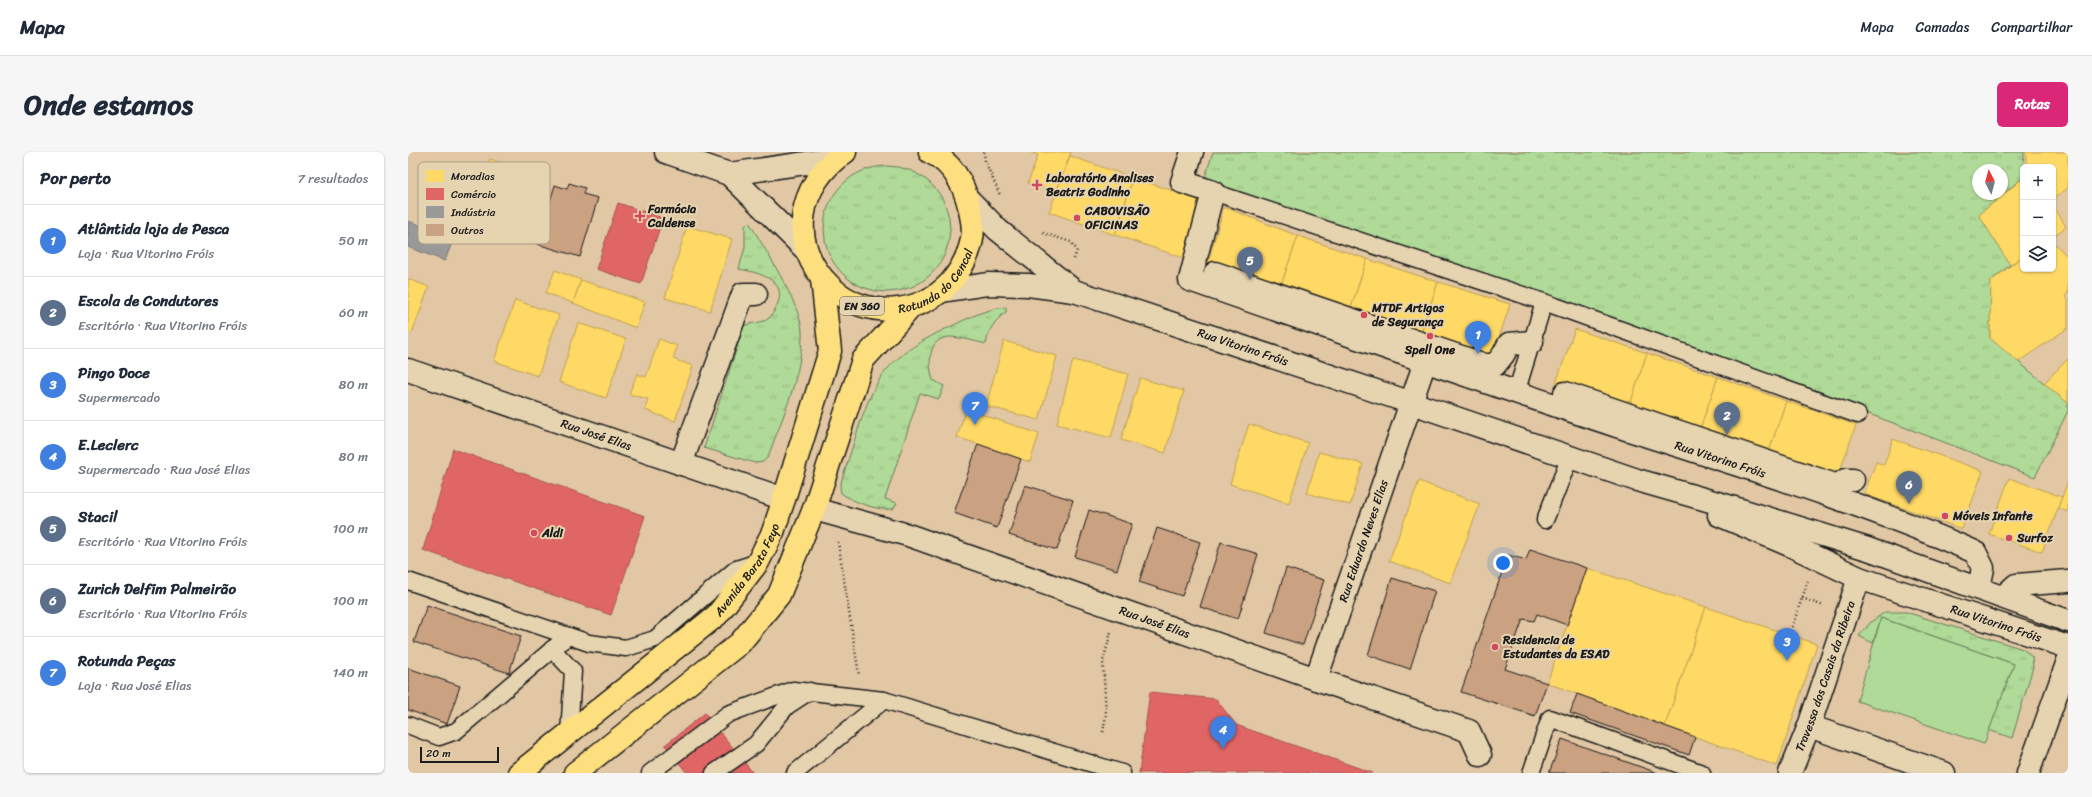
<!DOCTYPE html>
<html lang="pt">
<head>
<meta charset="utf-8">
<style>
  body { margin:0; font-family:Sriracha,sans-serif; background:#f6f6f7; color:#1f2937 }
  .controls { position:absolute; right:12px; top:12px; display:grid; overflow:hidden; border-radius:6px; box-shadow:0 1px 3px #0004 }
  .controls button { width:36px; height:36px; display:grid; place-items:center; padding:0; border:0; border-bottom:1px solid #e0e1e3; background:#fff; color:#1f2937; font:20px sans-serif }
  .compass { position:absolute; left:1564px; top:12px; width:36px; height:36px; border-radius:50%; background:#fff; box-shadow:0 1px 3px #0004; rotate:354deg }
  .scale { position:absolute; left:12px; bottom:10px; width:79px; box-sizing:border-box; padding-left:4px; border:2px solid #1c1c1c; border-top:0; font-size:11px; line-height:14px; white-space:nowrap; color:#1c1c1c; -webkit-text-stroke:3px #e6d4b1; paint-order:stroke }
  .you { position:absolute; left:1095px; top:411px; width:14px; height:14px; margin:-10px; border:3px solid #fff; border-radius:50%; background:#1a73e8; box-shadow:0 0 0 6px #1a73e833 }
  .badge { display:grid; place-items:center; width:26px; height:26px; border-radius:50%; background:#db2777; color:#fff; font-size:13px; font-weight:700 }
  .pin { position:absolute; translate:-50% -33px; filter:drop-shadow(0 1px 2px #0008) }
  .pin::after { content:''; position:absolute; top:21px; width:14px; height:12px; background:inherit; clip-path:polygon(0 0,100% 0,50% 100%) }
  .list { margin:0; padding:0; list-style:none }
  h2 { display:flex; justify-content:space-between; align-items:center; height:52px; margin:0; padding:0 16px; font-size:17px }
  h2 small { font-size:13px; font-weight:400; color:#747a83 }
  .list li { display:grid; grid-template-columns:26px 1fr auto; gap:12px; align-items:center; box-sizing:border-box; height:72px; padding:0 16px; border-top:1px solid #e0e1e3 }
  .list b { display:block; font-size:15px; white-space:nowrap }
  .list p { margin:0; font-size:13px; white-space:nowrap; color:#747a83 }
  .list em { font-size:13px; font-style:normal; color:#747a83 }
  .icon { flex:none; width:22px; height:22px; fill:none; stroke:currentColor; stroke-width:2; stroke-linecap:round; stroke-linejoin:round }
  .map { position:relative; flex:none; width:1660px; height:621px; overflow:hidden; border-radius:6px }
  header { display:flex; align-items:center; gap:24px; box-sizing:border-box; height:56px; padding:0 20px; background:#fff; border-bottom:1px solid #e0e1e3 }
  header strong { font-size:19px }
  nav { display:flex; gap:22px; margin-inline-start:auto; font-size:14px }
  .intro { display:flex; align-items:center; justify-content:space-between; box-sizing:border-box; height:96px; padding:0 24px }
  h1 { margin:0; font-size:28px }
  .button { padding:10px 18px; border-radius:6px; background:#db2777; color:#fff; font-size:14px; font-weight:700 }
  main { display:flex; gap:24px; padding:0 24px }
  aside { flex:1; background:#fff; border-radius:6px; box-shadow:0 1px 3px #0004 }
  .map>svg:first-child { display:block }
</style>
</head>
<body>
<header>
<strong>Mapa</strong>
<nav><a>Mapa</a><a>Camadas</a><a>Compartilhar</a></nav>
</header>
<div class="intro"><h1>Onde estamos</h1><a class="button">Rotas</a></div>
<main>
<aside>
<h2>Por perto<small>7 resultados</small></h2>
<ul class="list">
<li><span class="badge" style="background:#3f7fe0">1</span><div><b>Atlântida loja de Pesca</b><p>Loja · Rua Vitorino Fróis</p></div><em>50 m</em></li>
<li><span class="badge" style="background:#5c6f8a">2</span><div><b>Escola de Condutores</b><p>Escritório · Rua Vitorino Fróis</p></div><em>60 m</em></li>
<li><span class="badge" style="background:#3f7fe0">3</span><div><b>Pingo Doce</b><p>Supermercado</p></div><em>80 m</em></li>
<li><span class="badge" style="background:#3f7fe0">4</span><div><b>E.Leclerc</b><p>Supermercado · Rua José Elias</p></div><em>80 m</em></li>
<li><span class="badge" style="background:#5c6f8a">5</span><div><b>Stacil</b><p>Escritório · Rua Vitorino Fróis</p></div><em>100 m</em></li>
<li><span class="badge" style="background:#5c6f8a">6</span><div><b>Zurich Delfim Palmeirão</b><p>Escritório · Rua Vitorino Fróis</p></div><em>100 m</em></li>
<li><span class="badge" style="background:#3f7fe0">7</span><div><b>Rotunda Peças</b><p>Loja · Rua José Elias</p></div><em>140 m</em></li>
</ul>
</aside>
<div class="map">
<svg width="1660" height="621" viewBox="0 0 1660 621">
  <defs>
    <pattern id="grass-tufts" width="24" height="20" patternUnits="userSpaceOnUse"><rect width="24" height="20" fill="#b0da97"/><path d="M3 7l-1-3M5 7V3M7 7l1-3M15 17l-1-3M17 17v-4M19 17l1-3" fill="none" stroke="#97ba82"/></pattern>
  </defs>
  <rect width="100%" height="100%" fill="#e1c7a4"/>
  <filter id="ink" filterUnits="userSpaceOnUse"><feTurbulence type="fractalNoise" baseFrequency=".025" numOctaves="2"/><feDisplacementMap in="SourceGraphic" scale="8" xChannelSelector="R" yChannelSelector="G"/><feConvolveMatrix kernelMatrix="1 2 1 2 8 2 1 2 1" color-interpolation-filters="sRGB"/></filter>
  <g filter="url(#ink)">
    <g fill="url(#grass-tufts)" stroke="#667b5a" fill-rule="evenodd">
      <path d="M805,0h811l-2,26 -43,37 31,50 -19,16 -1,57 78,65v8l-33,66c-266,-103 -536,-198 -807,-288l-23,-11zM1570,18h24v24h-24z"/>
      <circle cx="479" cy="77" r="63"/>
      <path d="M341,70c14,24 52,83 53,109 1,43 -20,87 -34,126l-5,5 -8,1 -51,-15 40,-122c7,-4 16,-2 24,-7 4,-4 8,-10 10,-16 9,-24 -22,-31 -39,-34l6,-22v-21z"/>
      <path d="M598,155v5c-12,9 -17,17 -20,32 -11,-3 -23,-6 -34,-7 -25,-1 -24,27 -19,43l11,6 -5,13 -19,-6 -35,106 12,4 -4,6c-15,2 -40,-7 -52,-16l-1,-7 3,-10c11,-31 19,-68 36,-96 16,-25 46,-42 73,-54 18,-9 34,-17 54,-19z"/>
      <polygon points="1477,460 1498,460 1615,497 1624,505 1625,515 1604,586 1581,578 1606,512 1473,466 1465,491 1451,484 1463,470"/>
    </g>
    <polygon fill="#b0da97" stroke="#667b5a" points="1473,466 1606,512 1576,592 1449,549"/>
    <g fill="#ffd966" stroke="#bba050">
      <polygon points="622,0 663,0 648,40 620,31 630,3"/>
      <polygon points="1618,0 1660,0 1660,36 1645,47 1645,15 1618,15"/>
      <polygon points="662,4 725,26 707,83 641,60"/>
      <polygon points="82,7 131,23 111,88 62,72"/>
      <polygon points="725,26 795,48 776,106 707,83"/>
      <polygon points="1615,26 1615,104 1602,113 1571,63"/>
      <polygon points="1645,52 1658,75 1645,84"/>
      <polygon points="816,55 890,84 871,139 799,114"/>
      <polygon points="279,74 324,87 302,159 257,146"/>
      <polygon points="890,84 959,107 941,162 871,139"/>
      <polygon points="1645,90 1660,105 1660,141 1657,144 1660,148 1660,176 1610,210 1582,186 1583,129 1615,104 1615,117 1645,117"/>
      <polygon points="959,107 1030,130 1012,185 941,162"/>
      <polygon points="147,118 173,128 165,151 138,141"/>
      <polygon points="0,127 21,135 4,181 0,180"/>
      <polygon points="173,128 237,150 228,176 165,151"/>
      <polygon points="1030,130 1102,152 1084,207 1012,185"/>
      <polygon points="107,148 151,163 130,224 86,209"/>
      <polygon points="170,171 218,187 198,246 151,230"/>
      <polygon points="1167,177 1239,201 1221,256 1148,231"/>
      <polygon points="251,187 269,194 265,207 285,214 267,269 237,258 240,247 221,242 229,222 238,225"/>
      <polygon points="596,189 649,204 631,268 578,254"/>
      <polygon points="1239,201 1310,225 1291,280 1221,256"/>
      <polygon points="1660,207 1660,251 1636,231"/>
      <polygon points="665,208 720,222 703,286 649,272"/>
      <polygon points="1310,225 1378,249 1360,303 1291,280"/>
      <polygon points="732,226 776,239 757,301 713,288"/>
      <polygon points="1378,249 1448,273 1429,327 1360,303"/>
      <polygon points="558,257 631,282 622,310 549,285"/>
      <polygon points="841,272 900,291 881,351 822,332"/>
      <polygon points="1485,287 1575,319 1554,377 1456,342 1468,310 1476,313"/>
      <polygon points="911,300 955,312 942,353 899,341"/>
      <polygon points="1601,326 1654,345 1634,400 1581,382"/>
      <polygon points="1011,329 1072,352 1042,431 981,409"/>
      <polygon points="1660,329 1660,360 1650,356"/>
      <polygon points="1179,416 1298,455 1257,574 1139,531"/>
      <polygon points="1298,455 1409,492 1369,614 1257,574"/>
    </g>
    <g fill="#e06666" stroke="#a55050">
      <polygon points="210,51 255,66 233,132 188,117"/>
      <polygon points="45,297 237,364 203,463 15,398"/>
      <polygon points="742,540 808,547 828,573 965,621 731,621"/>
      <polygon points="297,561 345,621 279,621 257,593"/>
    </g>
    <polygon fill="#999" stroke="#747474" points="0,69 46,85 37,109 0,95"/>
    <g fill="#caa181" stroke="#1c1c1c">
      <polygon points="161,31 177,36 175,42 190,46 172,105 129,92 147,33 159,37"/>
      <polygon points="570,292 613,307 589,376 546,361"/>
      <polygon points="617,333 665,348 649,398 601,383"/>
      <polygon points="681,358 724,372 709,418 667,405"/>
      <polygon points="749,376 792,390 774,444 731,430"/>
      <polygon points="813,390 850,402 830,467 792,455"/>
      <polygon points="1122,397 1179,416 1159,473 1129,462 1126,469 1115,467 1097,517 1139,531 1127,564 1053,540 1100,403 1118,408"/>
      <polygon points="878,416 916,428 895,493 858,481"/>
      <polygon points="984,426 1027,439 1002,517 960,503"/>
      <polygon points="19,453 113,484 101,521 6,490"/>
      <polygon points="0,516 52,534 39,572 0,558"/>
      <polygon points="1169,542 1287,585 1281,603 1162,561"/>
      <polygon points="1154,587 1250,621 1141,621"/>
    </g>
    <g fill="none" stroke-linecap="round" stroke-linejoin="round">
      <defs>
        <g id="service">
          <polyline points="805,40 1136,150 1108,241"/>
          <polyline points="1136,150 1450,263"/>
          <polyline points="1137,368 1162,305"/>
          <polyline points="0,429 181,491 218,496 247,487 328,417 350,410"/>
          <polyline points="144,497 165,519 161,582"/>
          <polyline points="0,573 31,585 48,579 160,484"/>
          <polyline points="242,621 320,562 385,538 476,548 714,621"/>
          <polyline points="306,621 348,592 379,554 402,539"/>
          <polyline points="387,621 476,548"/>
          <polyline points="1123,621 1142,566 1294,621"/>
        </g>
        <g id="pedestrian">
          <polyline points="807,121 1077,213 1087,213 1095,203 1101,192 1124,190"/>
          <polyline points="1157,241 1430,334 1437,328 1445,328"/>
        </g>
        <g id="minor">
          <path id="s1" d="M784,0l-10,30 31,10 -23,88c142,49 284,99 427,146 120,39 242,75 358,126l8,16 -4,20"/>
          <path id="s2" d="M0,218l376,129"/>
          <polyline points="273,312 335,142 348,142"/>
          <path id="s3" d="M406,357l94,26 408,144 153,52 11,24"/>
          <polyline points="1595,445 1608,433 1660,429"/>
          <path id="s4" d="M908,527l109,-317"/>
          <polyline points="1401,574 1536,621"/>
          <path id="s5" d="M1382,621l19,-47 50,-148"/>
          <polyline points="1620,621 1660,509"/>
        </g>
        <g id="secondary">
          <polyline points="258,0 321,22 397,97"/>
          <polyline points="321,22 426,7"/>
          <polyline points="562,49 590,78 666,139"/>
          <path id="s6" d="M534,139l46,-7 40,1 46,6 338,112 225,77 91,26 140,43 200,72"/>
          <path id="s7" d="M1311,363l75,32 65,31 209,69"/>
        </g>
        <g id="primary">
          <path id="s8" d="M437,0c-48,32 -58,93 -15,134 18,18 43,26 68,23 22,-3 38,-11 53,-27 13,-16 25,-40 21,-61 -4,-28 -15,-56 -42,-69"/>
          <path id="s9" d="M111,621l198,-158 41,-53 15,-30 11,-33 46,-148 -8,-72"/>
          <polyline points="167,621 332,491 371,443 406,357 455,208 503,155"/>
        </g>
      </defs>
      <use href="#service" stroke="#1c1c1c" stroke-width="19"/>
      <use href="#pedestrian" stroke="#1c1c1c" stroke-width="25"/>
      <use href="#minor" stroke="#1c1c1c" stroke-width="25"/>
      <use href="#secondary" stroke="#1c1c1c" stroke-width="25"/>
      <use href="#primary" stroke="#1c1c1c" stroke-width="25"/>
      <g stroke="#1c1c1c" stroke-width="2.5" stroke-dasharray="1 3" stroke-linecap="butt">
        <polyline points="576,0 577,9 592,43"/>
        <polyline points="635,81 663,90 669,98 666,107"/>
        <polyline points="430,390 451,523"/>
        <polyline points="1394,446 1416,454"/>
        <polyline points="1384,475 1400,429"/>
        <polyline points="695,580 698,563 695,509 703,480"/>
      </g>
      <use href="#service" stroke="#e6d4b1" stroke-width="16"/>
      <use href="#pedestrian" stroke="#e6d4b1" stroke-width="22"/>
      <use href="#minor" stroke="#e6d4b1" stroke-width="22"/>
      <use href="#secondary" stroke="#e6d4b1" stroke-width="22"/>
      <use href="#primary" stroke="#fedf80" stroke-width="22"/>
    </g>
  </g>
  <g fill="#d1495b" stroke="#e6d4b1" stroke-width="1.5">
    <path d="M627 27h4v4h4v4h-4v4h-4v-4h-4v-4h4z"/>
    <path d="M230 58h4v4h4v4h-4v4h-4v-4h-4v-4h4z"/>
    <circle cx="669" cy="66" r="4"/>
    <circle cx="956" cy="163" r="4"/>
    <circle cx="1022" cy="184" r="4"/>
    <circle cx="1537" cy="364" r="4"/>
    <circle cx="126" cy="381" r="4"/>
    <circle cx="1601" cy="386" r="4"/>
    <circle cx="1087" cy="495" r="4"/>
  </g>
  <g text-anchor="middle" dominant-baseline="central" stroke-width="4" stroke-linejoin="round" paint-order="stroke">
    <rect fill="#e6d4b1" stroke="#595349" stroke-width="1" x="432" y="145" width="44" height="18" rx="3"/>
    <g font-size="11" font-weight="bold" fill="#1c1c1c">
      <text x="454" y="154">EN 360</text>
    </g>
    <g font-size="12" font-weight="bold" fill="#1c1c1c" stroke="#e6d4b1" text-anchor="start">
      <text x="638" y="26">Laboratório Analises<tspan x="638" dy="14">Beatriz Godinho</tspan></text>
      <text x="240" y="57">Farmácia<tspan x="240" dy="14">Caldense</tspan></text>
      <text x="677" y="59">CABOVISÃO<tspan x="677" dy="14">OFICINAS</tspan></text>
      <text x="964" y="156">MTDF Artigos<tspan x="964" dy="14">de Segurança</tspan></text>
      <text x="1022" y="198" text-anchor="middle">Spell One</text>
      <text x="1545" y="364">Móveis Infante</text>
      <text x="134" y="381">Aldi</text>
      <text x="1609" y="386">Surfoz</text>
      <text x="1095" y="488">Residencia de<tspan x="1095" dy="14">Estudantes da ESAD</tspan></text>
    </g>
    <g font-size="12" fill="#1c1c1c" stroke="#e6d4b1">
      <text stroke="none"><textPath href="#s8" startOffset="280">Rotunda do Cencal</textPath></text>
      <text stroke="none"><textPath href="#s6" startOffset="311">Rua Vitorino Fróis</textPath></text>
      <text stroke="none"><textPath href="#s2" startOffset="199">Rua José Elias</textPath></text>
      <text stroke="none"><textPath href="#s1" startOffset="715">Rua Vitorino Fróis</textPath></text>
      <text stroke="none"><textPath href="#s4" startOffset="146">Rua Eduardo Neves Elias</textPath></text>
      <text stroke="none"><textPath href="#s9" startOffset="308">Avenida Barata Feyo</textPath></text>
      <text stroke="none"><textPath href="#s3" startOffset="359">Rua José Elias</textPath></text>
      <text stroke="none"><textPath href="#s7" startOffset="298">Rua Vitorino Fróis</textPath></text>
      <text stroke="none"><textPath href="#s5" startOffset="103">Travessa dos Casais da Ribeira</textPath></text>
    </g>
  </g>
  <rect x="10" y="10" width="132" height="82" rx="6" fill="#e6d4b1" stroke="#a99d84" stroke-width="1"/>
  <rect x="18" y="18" width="18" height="12" fill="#ffd966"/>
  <rect x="18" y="36" width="18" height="12" fill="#e06666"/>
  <rect x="18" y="54" width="18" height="12" fill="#999"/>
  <rect x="18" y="72" width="18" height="12" fill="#caa181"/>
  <g font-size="11" fill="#1c1c1c">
    <text x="43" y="28">Moradias</text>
    <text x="43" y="46">Comércio</text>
    <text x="43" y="64">Indústria</text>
    <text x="43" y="82">Outros</text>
  </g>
</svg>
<div class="controls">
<button>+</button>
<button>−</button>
<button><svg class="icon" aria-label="layers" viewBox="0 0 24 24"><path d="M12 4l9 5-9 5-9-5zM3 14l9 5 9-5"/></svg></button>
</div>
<svg class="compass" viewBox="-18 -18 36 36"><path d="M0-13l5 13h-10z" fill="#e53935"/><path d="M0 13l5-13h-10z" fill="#747a83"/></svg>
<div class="scale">20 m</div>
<div class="you"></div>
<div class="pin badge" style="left:1070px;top:202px;background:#3f7fe0">1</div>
<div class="pin badge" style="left:1319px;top:283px;background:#5c6f8a">2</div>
<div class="pin badge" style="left:1379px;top:509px;background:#3f7fe0">3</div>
<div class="pin badge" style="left:815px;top:597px;background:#3f7fe0">4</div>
<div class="pin badge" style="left:842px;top:128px;background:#5c6f8a">5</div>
<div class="pin badge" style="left:1501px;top:352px;background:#5c6f8a">6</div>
<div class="pin badge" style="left:567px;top:273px;background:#3f7fe0">7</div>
</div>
</main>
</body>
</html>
